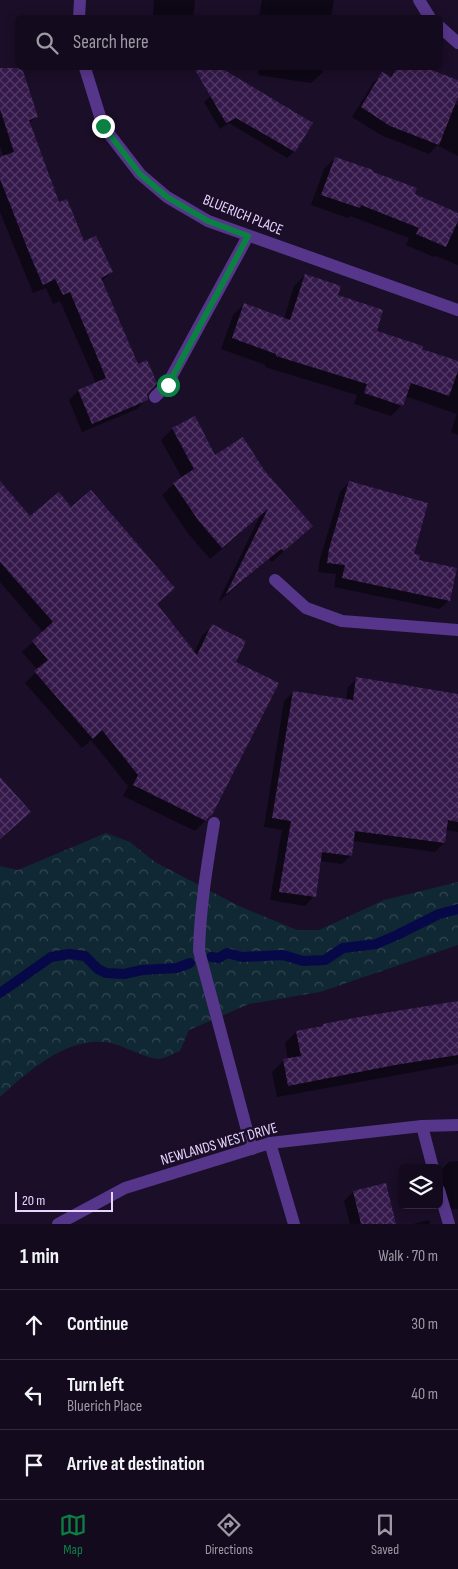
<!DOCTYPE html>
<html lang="en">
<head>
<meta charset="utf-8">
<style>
  body { margin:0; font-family:"Sofia Sans Condensed",sans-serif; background:#21182b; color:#f1f3f6 }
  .controls { position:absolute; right:15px; bottom:15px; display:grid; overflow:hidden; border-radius:8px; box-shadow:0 2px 12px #0003 }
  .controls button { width:45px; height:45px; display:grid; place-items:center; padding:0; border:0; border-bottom:1px solid #332b3c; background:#140a1e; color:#f1f3f6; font:25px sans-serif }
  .scale { position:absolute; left:15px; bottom:12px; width:98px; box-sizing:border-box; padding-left:5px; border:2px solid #e8d5ff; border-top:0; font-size:14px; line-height:18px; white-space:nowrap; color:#e8d5ff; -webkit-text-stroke:4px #1b0e28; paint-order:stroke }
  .stop { position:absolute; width:15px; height:15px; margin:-11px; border:4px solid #0b8043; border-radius:50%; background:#fff }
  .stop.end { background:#0b8043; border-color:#fff; box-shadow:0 1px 5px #0008 }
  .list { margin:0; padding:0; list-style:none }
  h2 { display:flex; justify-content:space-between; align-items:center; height:65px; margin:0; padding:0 20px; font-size:21px }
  h2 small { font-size:16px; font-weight:400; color:#9d9aa4 }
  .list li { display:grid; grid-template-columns:32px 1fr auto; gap:15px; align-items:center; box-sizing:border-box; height:70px; padding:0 20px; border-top:1px solid #332b3c }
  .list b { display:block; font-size:19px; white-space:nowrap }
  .list p { margin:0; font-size:16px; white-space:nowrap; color:#9d9aa4 }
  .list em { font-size:16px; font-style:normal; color:#9d9aa4 }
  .icon { flex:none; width:28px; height:28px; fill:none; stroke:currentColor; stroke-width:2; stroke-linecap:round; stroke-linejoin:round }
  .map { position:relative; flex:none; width:458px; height:1224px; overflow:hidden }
  .search { position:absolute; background:#140a1e; box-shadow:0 2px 12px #0003; left:15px; right:15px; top:15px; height:55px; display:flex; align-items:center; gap:12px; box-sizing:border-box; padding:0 18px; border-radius:8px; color:#9d9aa4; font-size:19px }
  .sheet { height:275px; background:#140a1e }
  nav { display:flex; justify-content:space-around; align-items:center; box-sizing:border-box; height:70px; border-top:1px solid #332b3c; background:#140a1e; font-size:14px; color:#9d9aa4 }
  nav a { display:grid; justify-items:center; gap:2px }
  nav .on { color:#0b8043 }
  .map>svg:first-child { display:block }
</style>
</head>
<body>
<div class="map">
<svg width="458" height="1224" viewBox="0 0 458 1224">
  <defs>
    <pattern id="forest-crowns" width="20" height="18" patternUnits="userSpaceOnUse" patternTransform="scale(1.25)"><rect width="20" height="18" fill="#102833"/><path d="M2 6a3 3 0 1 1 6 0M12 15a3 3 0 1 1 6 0" fill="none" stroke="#334652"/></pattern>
    <pattern id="building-cross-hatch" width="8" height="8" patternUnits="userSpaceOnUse" patternTransform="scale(1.25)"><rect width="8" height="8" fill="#34194a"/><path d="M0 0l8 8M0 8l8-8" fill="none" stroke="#513a65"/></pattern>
  </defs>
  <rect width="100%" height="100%" fill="#1b0e28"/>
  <path fill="url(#forest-crowns)" d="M106,833l24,9 25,20 84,44 58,24h22l65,-30 74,-18v63l-138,47 -71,12 -60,26 -9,21c-6,2 -15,8 -22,8 -9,0 -35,-13 -47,-16 -43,-8 -82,28 -111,54v-231l18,4z"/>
  <g fill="#0007">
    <polygon points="154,0 195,0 193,18 153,18"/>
    <polygon points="262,0 334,0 331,18 259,18"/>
    <polygon points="259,68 323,68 323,72 311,83 258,75"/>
    <polygon points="396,68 413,68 426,76 458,81 458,94 454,103 458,105 458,156 437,145 429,154 381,135 352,117 373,83 383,74 389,77"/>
    <polygon points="0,76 36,116 29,124 58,204 84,243 112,272 101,282 146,394 146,400 137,409 82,432 69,400 78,391 96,383 60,301 53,304 46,288 33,293 0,212 0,162 4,158 0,146"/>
    <polygon points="211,96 311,123 294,152 287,158 229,123 220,129 204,102"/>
    <polygon points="335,158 371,173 413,194 458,213 458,265 436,256 434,257 406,245 409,238 350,216 348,218 311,205 324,169"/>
    <polygon points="305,275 337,296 375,331 458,362 458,435 451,432 457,414 405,396 402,405 391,416 354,404 357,395 265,367 266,365 221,349 233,315 244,304 284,319 294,286"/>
    <polygon points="195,417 215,457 263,470 311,526 272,562 269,559 218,602 260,516 210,559 187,532 162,495 174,484 182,478 161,440 172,429"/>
    <polygon points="349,482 449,600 440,609 334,587 336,574 318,572 320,559 340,492"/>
    <polygon points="0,487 29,518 156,604 194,653 202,636 212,626 234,663 211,815 195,831 123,796 128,786 91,740 82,748 25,683 38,670 22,652 43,632 0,582"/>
    <polygon points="357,678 458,695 458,832 446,830 444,843 435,852 353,841 351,855 342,864 320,861 314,896 305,906 270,900 282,830 264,827 284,701 293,692 346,700 348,687"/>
    <polygon points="458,1002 458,1064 277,1097 272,1072 284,1060 288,1060 285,1043 296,1032 321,1028 323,1025"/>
    <polygon points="458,1161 458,1209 445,1210 439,1172 449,1162"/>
    <polygon points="353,1192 394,1224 350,1224 344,1201"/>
    <polygon points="429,1220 430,1224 413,1224"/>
  </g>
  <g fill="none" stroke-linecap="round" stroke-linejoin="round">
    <g stroke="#070848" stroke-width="10">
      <polyline points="211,957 219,958 227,953 242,957 283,955 303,961 325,960 343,948 376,944 397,935 439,914 458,909"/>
      <polyline points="0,993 51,957 69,954 85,956 98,969 106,973 124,974 142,970 177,968 190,963"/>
    </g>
  </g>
  <g fill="url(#building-cross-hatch)">
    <polygon points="0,68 22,68 38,117 29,120 59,202 67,199 84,241 96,236 113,272 101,278 138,364 147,360 157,383 147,394 148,400 92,424 78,390 106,378 70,292 63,295 55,279 43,285 30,255 0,179 0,157 14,152 0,109"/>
    <polygon points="194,68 221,68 313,123 295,152 236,118 226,123"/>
    <polygon points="397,68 426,68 458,80 458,97 439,145 390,126 361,107 382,72 391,77"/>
    <polygon points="335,157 373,170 373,172 417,188 415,194 458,213 458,221 446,247 416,234 419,228 361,205 360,208 321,195"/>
    <polygon points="305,274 341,286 338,295 383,310 377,331 423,346 422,349 458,361 458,371 449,396 411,383 403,406 364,393 367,384 276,356 276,354 232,338 244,303 290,320"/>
    <polygon points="195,416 215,455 243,437 264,470 313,526 284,551 281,549 226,594 268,509 222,548 198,520 173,483 194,469 172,428"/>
    <polygon points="0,481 30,516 59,492 71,507 91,490 175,588 157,604 197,655 212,624 246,641 236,662 279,683 212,815 208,818 206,821 133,785 138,775 102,730 93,739 34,671 48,660 32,641 53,622 0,562"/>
    <polygon points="349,481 428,503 414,554 420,555 419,560 457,568 450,601 342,578 345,565 327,563 329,549"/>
    <polygon points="356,677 458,694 458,822 448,820 445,843 355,831 352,856 322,852 316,897 279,892 291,821 272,818 293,691 353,700"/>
    <polygon points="0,777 31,812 0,839"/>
    <polygon points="458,1001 458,1055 395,1065 288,1086 283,1059 301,1056 296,1031 323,1026 323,1024 359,1017"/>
    <polygon points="386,1183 396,1224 361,1224 353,1191"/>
  </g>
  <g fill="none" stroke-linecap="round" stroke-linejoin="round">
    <g stroke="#56368a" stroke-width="12">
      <polyline points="155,397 167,385 248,236"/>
      <path d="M214,823c-7,43 -14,85 -15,128l53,198"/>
    </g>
    <g stroke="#56368a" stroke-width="12">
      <polyline points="419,0 430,18"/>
      <polyline points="79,18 80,0"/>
      <polyline points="440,27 458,43"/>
      <polyline points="85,68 103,126 140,174 167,197 208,221 458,310"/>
      <polyline points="275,580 306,608 342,621 458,630"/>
      <polyline points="422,1126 433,1168"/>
      <polyline points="270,1143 294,1224"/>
      <polyline points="439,1190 449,1224"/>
      <polyline points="58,1224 125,1188 270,1143 422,1126 458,1125"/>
    </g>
  </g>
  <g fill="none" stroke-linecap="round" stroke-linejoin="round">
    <polyline stroke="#0b8043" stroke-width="6" points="103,126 140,174 167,197 208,221 248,236 168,385"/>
  </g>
  <g text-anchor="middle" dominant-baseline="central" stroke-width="5" stroke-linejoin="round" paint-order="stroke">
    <g font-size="15" fill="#e8d5ff" stroke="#1b0e28">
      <text transform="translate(243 215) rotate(22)">BLUERICH PLACE</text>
      <text transform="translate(219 1144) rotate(-16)">NEWLANDS WEST DRIVE</text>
    </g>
  </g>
</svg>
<div class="controls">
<button><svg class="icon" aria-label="layers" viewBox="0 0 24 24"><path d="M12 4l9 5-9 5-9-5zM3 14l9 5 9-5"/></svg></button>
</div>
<div class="scale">20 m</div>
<div class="stop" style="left:168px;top:385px"></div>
<div class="stop end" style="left:103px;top:126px"></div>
<div class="search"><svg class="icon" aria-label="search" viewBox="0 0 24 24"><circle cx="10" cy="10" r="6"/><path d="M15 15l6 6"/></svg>Search here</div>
</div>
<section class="sheet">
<h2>1 min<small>Walk · 70 m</small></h2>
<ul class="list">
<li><svg class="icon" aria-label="ahead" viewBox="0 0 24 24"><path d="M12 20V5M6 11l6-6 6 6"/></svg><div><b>Continue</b></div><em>30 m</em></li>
<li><svg class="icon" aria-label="left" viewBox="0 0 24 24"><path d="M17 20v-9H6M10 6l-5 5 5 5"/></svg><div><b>Turn left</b><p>Bluerich Place</p></div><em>40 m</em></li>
<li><svg class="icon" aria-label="arrive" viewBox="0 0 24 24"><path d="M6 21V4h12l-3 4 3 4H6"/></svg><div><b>Arrive at destination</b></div></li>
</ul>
</section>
<nav>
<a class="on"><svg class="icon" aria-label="map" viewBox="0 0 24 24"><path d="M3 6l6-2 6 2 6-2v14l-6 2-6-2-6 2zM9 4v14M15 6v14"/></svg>Map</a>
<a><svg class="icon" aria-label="directions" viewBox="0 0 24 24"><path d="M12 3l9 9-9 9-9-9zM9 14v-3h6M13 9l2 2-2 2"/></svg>Directions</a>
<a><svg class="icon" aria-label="saved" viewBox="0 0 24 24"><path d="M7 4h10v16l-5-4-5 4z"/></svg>Saved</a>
</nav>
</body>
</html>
